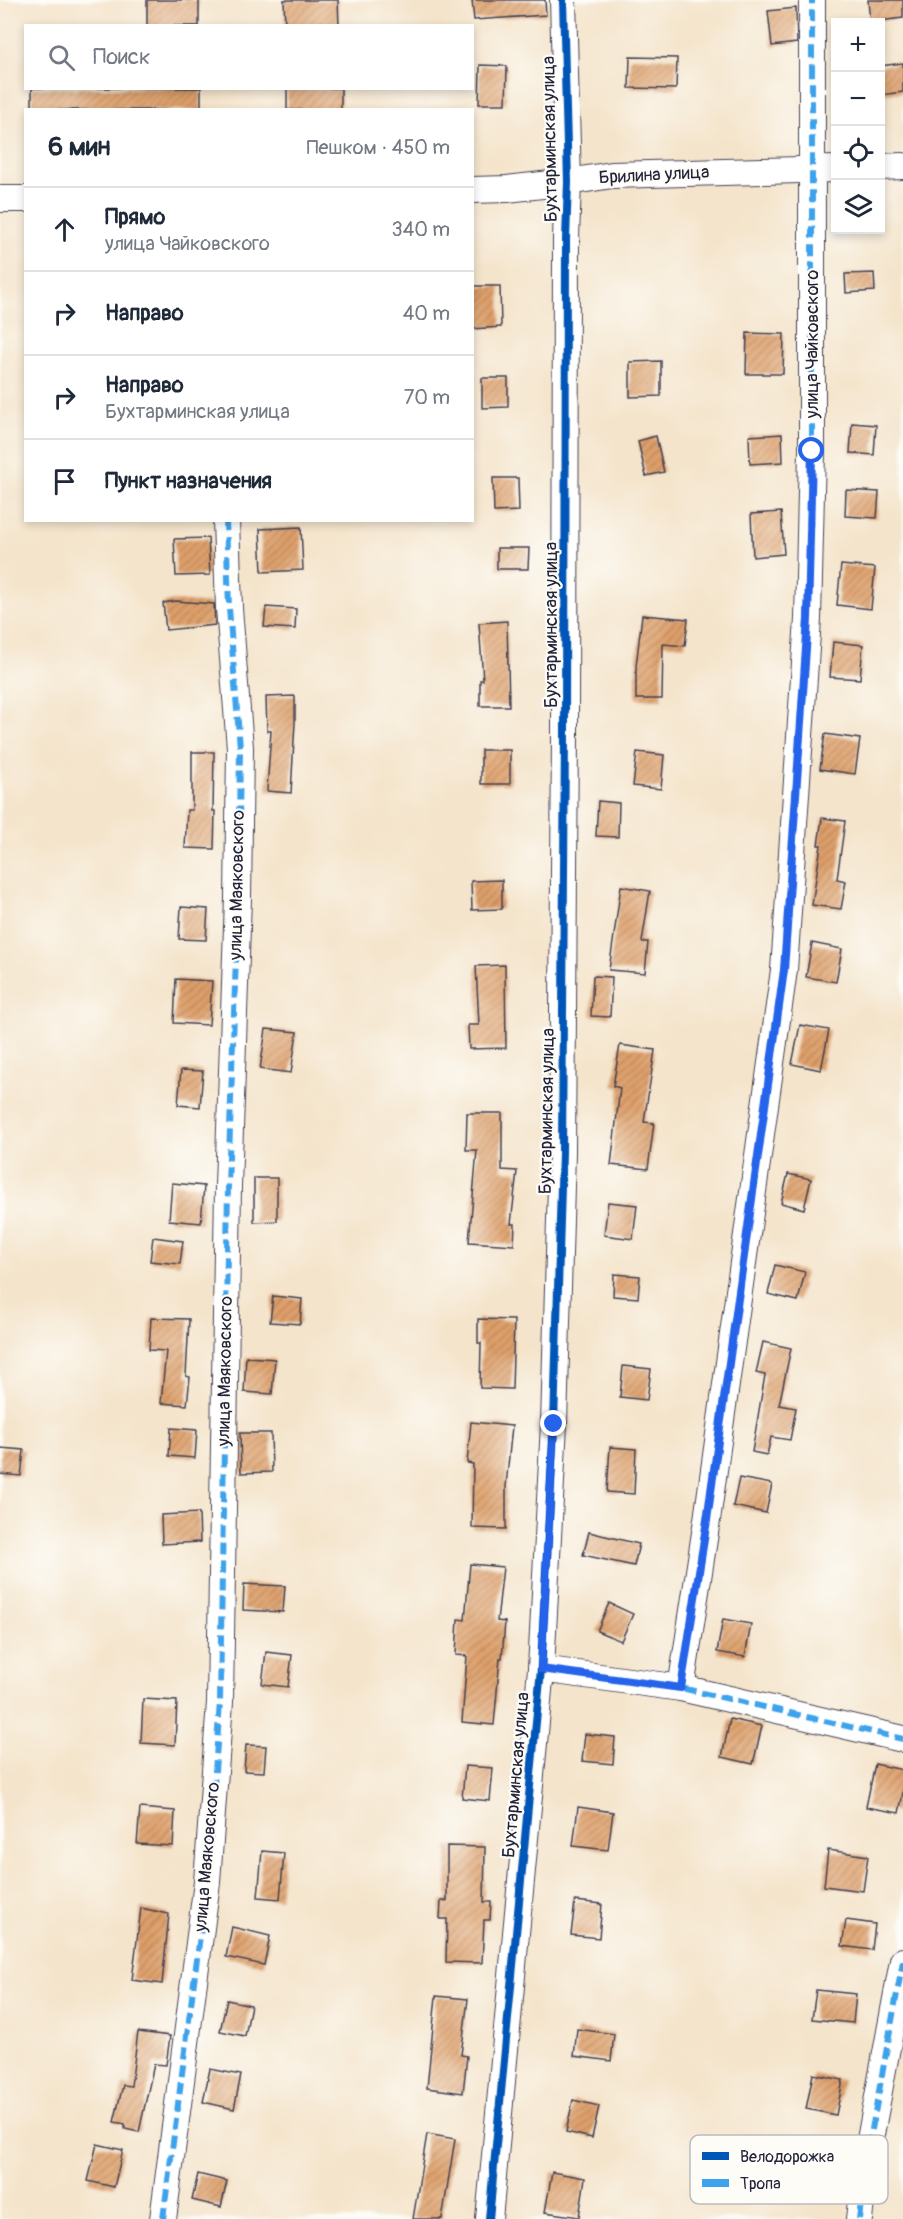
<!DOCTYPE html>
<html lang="ru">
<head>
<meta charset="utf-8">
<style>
  body { margin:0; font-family:Pangolin,sans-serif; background:#f6f6f7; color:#1f2937 }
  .controls { position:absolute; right:18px; top:18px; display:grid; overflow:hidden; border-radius:0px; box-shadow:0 3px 9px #0003 }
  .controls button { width:54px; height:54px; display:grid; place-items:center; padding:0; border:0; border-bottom:2px solid #e0e1e3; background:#fff; color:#1f2937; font:30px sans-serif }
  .stop { position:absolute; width:18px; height:18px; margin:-14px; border:4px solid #2563eb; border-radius:50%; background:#fff }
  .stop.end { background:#2563eb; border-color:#fff; box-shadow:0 2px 6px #0008 }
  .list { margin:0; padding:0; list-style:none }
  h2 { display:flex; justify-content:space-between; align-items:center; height:78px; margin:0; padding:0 24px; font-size:26px }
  h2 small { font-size:20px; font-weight:400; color:#747a83 }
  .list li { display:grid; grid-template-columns:39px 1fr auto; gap:18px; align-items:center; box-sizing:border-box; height:84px; padding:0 24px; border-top:2px solid #e0e1e3 }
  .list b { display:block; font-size:22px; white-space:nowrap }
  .list p { margin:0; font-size:20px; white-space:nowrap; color:#747a83 }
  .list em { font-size:20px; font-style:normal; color:#747a83 }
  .icon { flex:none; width:33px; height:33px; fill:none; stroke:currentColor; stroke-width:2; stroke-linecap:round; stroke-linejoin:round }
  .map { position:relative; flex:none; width:903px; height:2219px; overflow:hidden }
  .search { position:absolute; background:#fff; box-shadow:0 3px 9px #0003; left:24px; top:24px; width:450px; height:66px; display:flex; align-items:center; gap:15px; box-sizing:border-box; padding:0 21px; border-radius:0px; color:#747a83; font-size:22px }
  .panel { position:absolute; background:#fff; box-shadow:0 3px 9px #0003; left:24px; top:108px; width:450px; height:414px; border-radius:0px }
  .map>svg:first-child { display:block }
</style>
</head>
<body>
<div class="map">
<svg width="903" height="2219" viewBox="0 0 903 2219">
  <defs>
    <pattern id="building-hatch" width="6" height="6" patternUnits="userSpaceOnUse" patternTransform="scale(1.5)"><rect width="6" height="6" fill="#dfa06b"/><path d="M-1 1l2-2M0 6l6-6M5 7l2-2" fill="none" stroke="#b48259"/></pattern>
  </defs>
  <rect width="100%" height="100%" fill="#fdfcf7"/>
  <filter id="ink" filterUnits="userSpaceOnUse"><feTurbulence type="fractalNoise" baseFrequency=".0167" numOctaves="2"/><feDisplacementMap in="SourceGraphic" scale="12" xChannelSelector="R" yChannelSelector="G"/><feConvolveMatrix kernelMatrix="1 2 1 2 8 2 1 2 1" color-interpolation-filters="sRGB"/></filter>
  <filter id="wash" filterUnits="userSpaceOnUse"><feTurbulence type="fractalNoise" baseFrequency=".008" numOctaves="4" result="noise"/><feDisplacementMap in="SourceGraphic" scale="24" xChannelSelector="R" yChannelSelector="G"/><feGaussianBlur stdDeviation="1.35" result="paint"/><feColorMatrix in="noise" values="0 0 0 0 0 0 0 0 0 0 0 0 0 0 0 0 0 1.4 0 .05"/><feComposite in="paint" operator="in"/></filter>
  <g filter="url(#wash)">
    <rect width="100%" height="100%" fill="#f4e4cb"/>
    <g id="blocks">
      <g fill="url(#building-hatch)">
        <rect x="147" y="0" width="52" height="26"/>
        <polygon points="284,0 338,0 339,26 285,26"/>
        <polygon points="472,0 545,0 546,15 474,20"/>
        <polygon points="868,0 903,0 903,18 870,22"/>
        <polygon points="796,8 797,43 772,46 768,11"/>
        <polygon points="630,57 677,58 676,89 629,88"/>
        <polygon points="903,63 903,92 880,95 880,66"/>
        <polygon points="480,65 507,66 506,104 479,104"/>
        <rect x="32" y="88" width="169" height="22"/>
        <rect x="287" y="88" width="54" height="22"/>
        <polygon points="874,273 875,291 846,293 845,274"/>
        <polygon points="472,286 500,286 501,327 472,329"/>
        <polygon points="747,333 784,334 783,374 746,374"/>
        <polygon points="661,361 661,396 630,397 630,362"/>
        <polygon points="482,378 508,378 508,407 482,408"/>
        <polygon points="852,423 876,425 874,455 850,453"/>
        <polygon points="782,434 783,462 750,464 749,436"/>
        <polygon points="656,436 664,472 646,476 638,441"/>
        <polygon points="493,478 518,478 519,511 494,512"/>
        <polygon points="846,490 879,492 877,518 845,516"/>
        <polygon points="781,512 784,554 753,557 751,514"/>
        <polygon points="301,527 303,570 262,572 260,529"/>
        <polygon points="208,538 210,575 176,576 174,539"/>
        <polygon points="497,548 529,548 528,569 497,569"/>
        <polygon points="841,565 875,568 871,609 837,605"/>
        <polygon points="176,601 214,604 215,625 166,630 163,603"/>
        <polygon points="266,607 296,609 295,629 264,627"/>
        <polygon points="642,615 688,619 685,646 663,644 662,699 636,699 636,667"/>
        <polygon points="507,621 509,706 480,706 480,680 483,680 479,623"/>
        <polygon points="833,642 863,645 860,679 830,677"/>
        <polygon points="295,696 295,722 291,793 267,791 271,731 267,731 266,697"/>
        <polygon points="825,734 860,739 855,774 820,769"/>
        <rect x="481" y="750" width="29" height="34"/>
        <polygon points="192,752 214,752 213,811 215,811 214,849 185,848 187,810 192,810"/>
        <polygon points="637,752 664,755 661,789 633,786"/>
        <polygon points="598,801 619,803 618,837 596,836"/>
        <polygon points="822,818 845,821 837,879 846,881 841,909 812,905 821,845 818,845"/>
        <polygon points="502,880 502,909 472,910 471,881"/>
        <polygon points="621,886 650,891 642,942 648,942 645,973 609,970"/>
        <polygon points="181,907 208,909 206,940 179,939"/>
        <polygon points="812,943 842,949 836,982 806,977"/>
        <polygon points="505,965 506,1048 469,1049 468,1025 479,1025 476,966"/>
        <polygon points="593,976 612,977 610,1017 591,1016"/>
        <polygon points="176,979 212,981 209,1025 174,1023"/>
        <polygon points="800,1025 829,1030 821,1070 792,1064"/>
        <polygon points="266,1029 297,1032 291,1073 260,1069"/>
        <polygon points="620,1045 655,1050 644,1122 654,1123 648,1169 611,1165 620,1088 613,1086"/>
        <polygon points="181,1070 203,1071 200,1107 178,1105"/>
        <polygon points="467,1113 502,1113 502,1170 517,1171 511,1224 515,1224 514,1245 469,1242 477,1150 466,1150"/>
        <polygon points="788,1174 811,1179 804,1209 781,1203"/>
        <polygon points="254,1178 277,1178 277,1221 254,1222"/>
        <polygon points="172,1183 204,1186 201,1223 169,1220"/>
        <polygon points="608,1202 637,1205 633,1239 604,1235"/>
        <polygon points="153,1237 183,1241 180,1264 150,1261"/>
        <polygon points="775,1265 805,1272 798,1301 768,1294"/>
        <polygon points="614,1274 640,1276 638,1298 613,1296"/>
        <polygon points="273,1296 302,1299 300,1324 270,1322"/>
        <polygon points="151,1318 189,1319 186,1376 190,1377 187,1405 161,1403 166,1351 149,1350"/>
        <polygon points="478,1319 514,1320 512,1389 480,1388 481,1343 478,1343"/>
        <polygon points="763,1342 791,1348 779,1405 796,1408 790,1440 771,1437 767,1455 752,1452 765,1375 756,1373"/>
        <polygon points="246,1357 275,1359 272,1394 244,1392"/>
        <polygon points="623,1366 651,1369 647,1400 620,1397"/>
        <polygon points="471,1422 512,1426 506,1486 506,1529 472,1528 473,1464 467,1463"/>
        <polygon points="171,1428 197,1430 195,1458 169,1456"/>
        <polygon points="240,1433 271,1433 272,1472 241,1473"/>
        <polygon points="610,1447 636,1449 634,1494 607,1492"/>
        <polygon points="0,1448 24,1450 21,1476 0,1474"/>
        <polygon points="739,1478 772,1484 766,1513 733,1506"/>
        <polygon points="199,1513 200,1542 162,1544 161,1515"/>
        <polygon points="589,1532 639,1544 634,1566 583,1555"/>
        <polygon points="470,1564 503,1567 497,1621 505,1622 502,1658 500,1658 494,1725 462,1722 467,1656 456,1655 458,1619 465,1620"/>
        <polygon points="244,1584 285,1586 283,1612 243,1610"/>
        <polygon points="609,1603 633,1614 621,1641 597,1631"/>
        <polygon points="723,1619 751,1624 745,1657 717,1652"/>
        <polygon points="266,1652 292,1655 288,1687 262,1684"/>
        <polygon points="143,1699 177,1701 175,1745 141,1743"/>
        <polygon points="730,1719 762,1726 753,1764 722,1757"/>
        <polygon points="585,1734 615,1737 613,1764 582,1761"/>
        <polygon points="246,1745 266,1746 264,1772 244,1771"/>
        <polygon points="875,1764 903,1770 903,1793 899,1813 866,1807"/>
        <polygon points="465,1766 493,1768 490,1801 462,1798"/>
        <polygon points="578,1807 613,1812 608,1850 573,1846"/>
        <polygon points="140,1808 175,1811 173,1846 137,1844"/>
        <polygon points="447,1846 485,1847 484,1902 491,1902 490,1920 484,1920 482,1963 446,1962 447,1919 440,1919 441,1901 447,1901"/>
        <polygon points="828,1850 868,1856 863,1891 824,1886"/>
        <polygon points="262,1851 284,1853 280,1899 258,1897"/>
        <polygon points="575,1901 602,1904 599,1938 571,1935"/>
        <polygon points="141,1908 169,1914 162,1984 132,1980"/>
        <polygon points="846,1920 875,1924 872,1950 842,1946"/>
        <polygon points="232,1927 270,1936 264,1965 226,1957"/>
        <polygon points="816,1990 856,1994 853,2023 812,2019"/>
        <polygon points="436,1996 468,1999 461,2055 467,2056 463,2093 427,2088"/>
        <polygon points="227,2000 251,2005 245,2036 220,2031"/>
        <polygon points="577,2029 614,2034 611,2061 574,2056"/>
        <polygon points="138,2032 170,2036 166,2065 154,2064 139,2132 125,2129 125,2124 114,2122 123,2085 131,2086"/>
        <polygon points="210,2069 241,2075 234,2109 203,2102"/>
        <polygon points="813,2074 843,2080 836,2115 806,2109"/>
        <polygon points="573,2100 599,2106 592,2138 566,2132"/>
        <polygon points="427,2134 455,2139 442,2219 413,2219"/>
        <polygon points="97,2144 123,2150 114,2187 88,2181"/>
        <polygon points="552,2172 585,2178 579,2217 545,2212"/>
        <polygon points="198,2174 227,2181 221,2207 192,2200"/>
      </g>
    </g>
  </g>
  <g filter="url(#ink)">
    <use href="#blocks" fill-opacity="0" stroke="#423f51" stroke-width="1.5"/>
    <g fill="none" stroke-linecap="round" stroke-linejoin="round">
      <defs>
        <g id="minor">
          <polyline points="880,167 903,166"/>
          <polyline points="472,190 507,189 568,182 612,175 836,169"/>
          <polyline points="0,199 26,199"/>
          <polyline points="541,1669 681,1688 903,1739"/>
          <polyline points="681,1688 707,1520 784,970 808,619 812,451 812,0"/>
          <polyline points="163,2219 207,1882 220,1702 228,1186 238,898 240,748 229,608 226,520"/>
          <polyline points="489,2219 541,1669 554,1424 562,1152 565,733 566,239 568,182 563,0"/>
          <polyline points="859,2219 865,2167 903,1961"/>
        </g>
      </defs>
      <use href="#minor" stroke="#423f51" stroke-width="28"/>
      <use href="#minor" stroke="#fff" stroke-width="26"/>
      <g stroke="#3ea2ec" stroke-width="6" stroke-dasharray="12 6" stroke-linecap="butt">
        <polyline points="541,1669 681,1688 903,1739"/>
        <polyline points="681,1688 707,1520 784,970 808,619 812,451 812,0"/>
        <polyline points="163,2219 207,1882 220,1702 228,1186 238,898 240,748 229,608 226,520"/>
        <polyline points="859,2219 865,2167 903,1961"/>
      </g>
      <defs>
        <polyline id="cycleway" points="489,2219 541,1669 554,1424 562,1152 565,733 566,239 568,182 563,0"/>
      </defs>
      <use href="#cycleway" stroke="#fdfcf7" stroke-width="11"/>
      <use href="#cycleway" stroke="#0057b8" stroke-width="8"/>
    </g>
  </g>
  <g fill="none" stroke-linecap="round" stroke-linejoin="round" filter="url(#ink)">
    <polyline stroke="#2563eb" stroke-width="8" points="554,1424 541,1669 681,1688 707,1520 784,970 808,619 812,451"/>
  </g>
  <g text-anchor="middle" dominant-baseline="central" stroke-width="4.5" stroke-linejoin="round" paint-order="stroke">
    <g font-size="18" fill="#22223b" stroke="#fdfcf7">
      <text transform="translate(550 139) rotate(-91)">Бухтарминская улица</text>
      <text transform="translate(654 175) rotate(-3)">Брилина улица</text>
      <text transform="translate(812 344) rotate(-90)">улица Чайковского</text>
      <text transform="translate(551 625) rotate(-90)">Бухтарминская улица</text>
      <text transform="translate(237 885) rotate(-89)">улица Маяковского</text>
      <text transform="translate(547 1111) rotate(-89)">Бухтарминская улица</text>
      <text transform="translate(225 1371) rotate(-89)">улица Маяковского</text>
      <text transform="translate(516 1775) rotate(-85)">Бухтарминская улица</text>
      <text transform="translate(207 1857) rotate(-85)">улица Маяковского</text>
    </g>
  </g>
  <rect x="690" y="2135" width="198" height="69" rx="9" fill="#fdfcf7" stroke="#bbbbbf" stroke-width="1.5"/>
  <rect x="702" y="2152" width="27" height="8" fill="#0057b8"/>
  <rect x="702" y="2179" width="27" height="8" fill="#3ea2ec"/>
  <g font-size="16" fill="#22223b">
    <text x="740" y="2162">Велодорожка</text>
    <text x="740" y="2189">Тропа</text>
  </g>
</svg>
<div class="controls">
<button>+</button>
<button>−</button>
<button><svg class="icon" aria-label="locate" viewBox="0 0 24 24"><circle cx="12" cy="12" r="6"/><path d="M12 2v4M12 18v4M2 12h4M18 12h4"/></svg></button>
<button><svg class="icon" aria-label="layers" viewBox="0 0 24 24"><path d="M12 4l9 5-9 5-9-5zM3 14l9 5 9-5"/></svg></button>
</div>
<div class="stop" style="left:812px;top:451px"></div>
<div class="stop end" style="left:554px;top:1424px"></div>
<div class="search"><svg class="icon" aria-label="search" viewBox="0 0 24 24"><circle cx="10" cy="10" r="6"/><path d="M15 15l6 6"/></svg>Поиск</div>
<section class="panel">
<h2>6 мин<small>Пешком · 450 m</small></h2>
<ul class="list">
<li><svg class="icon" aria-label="ahead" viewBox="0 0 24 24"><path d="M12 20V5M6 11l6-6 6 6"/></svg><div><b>Прямо</b><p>улица Чайковского</p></div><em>340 m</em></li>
<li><svg class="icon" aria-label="right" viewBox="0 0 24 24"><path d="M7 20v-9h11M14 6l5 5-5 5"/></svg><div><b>Направо</b></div><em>40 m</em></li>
<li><svg class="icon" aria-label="right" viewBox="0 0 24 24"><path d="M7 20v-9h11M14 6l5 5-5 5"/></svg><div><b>Направо</b><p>Бухтарминская улица</p></div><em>70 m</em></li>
<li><svg class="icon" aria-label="arrive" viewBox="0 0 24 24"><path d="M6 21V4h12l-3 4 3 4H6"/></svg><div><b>Пункт назначения</b></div></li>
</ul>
</section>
</div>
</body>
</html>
